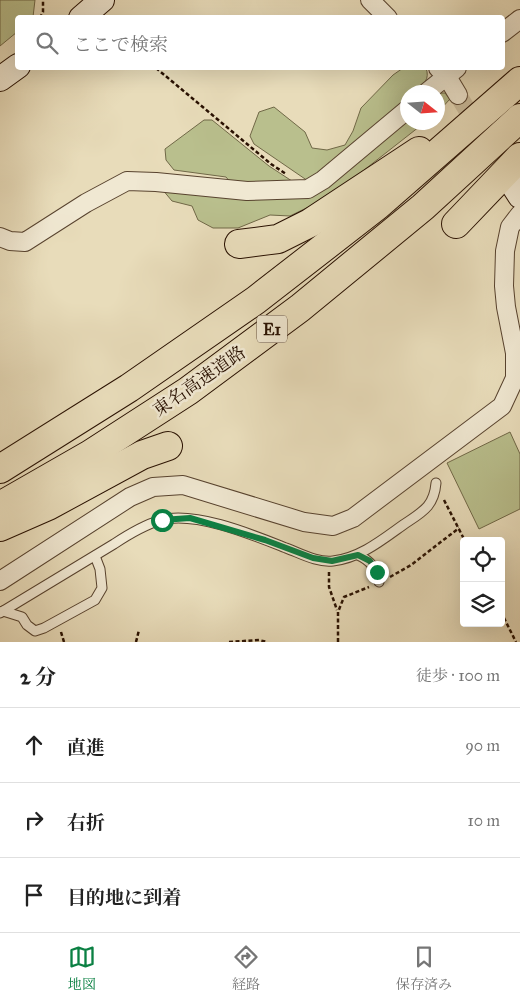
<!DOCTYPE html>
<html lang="ja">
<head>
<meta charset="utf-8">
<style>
  body { margin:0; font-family:"IM FELL Great Primer","Noto Serif JP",serif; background:#f6f6f6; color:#222 }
  .controls { position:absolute; right:15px; bottom:15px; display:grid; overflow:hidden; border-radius:5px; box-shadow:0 5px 20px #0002 }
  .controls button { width:45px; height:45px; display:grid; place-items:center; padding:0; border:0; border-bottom:1px solid #e0e0e0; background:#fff; color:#222; font:25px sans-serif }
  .compass { position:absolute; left:400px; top:85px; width:45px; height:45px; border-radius:50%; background:#fff; box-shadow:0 5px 20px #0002; rotate:107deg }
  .stop { position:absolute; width:15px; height:15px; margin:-11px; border:4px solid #0b8043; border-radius:50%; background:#fff }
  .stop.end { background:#0b8043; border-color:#fff; box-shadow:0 1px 5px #0008 }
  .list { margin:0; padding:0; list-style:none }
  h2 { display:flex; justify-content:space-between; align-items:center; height:65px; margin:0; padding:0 20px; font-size:21px }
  h2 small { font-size:16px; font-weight:400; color:#767676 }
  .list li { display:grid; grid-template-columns:32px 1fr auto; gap:15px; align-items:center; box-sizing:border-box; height:75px; padding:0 20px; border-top:1px solid #e0e0e0 }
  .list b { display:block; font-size:19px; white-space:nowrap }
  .list em { font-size:16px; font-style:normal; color:#767676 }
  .icon { flex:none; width:28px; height:28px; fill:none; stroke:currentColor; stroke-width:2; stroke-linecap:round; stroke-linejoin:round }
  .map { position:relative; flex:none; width:520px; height:642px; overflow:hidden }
  .search { position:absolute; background:#fff; box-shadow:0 5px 20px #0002; left:15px; right:15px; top:15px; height:55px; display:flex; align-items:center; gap:12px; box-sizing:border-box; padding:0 18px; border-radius:5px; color:#767676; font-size:19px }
  .sheet { height:290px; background:#fff }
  nav { display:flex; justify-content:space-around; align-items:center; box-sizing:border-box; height:70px; border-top:1px solid #e0e0e0; background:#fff; font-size:14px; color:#767676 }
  nav a { display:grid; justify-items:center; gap:2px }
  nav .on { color:#0b8043 }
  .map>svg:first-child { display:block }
</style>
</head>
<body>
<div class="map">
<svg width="520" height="642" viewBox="0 0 520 642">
  <rect width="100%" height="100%" fill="#e8dcba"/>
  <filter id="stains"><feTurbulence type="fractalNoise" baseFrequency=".004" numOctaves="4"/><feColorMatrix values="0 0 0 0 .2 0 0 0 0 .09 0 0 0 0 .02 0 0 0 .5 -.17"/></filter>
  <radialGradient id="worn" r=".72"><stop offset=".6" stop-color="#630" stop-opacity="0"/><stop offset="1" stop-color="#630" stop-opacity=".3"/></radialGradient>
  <g fill="#b9bf8d" stroke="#706847">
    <polygon points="0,0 35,0 33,17 18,18 17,32 0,46"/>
    <path d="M403,68h23c4,11 -2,16 -10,24h-8l-1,9 -99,80 -54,-37 -4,-8 9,-24 15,-5 31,25 7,16 15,2 18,-5 8,-14 8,-23 32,-33z"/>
    <polygon points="438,93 445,93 450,99 438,112"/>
    <polygon points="407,114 408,122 424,123 331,196 290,216 270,215 238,228 213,228 198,220 192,206 172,201 162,189 304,195"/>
    <polygon points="204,120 212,120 269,166 298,185 231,183 226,177 174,170 166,160 165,149"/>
    <polygon points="510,432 520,454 520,509 479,529 447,463"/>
  </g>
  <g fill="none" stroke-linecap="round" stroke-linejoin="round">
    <polyline stroke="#cbbd9e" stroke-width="18" stroke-dasharray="18 9" stroke-linecap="butt" points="458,95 510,180"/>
    <defs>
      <g id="lane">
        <path d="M358,555c13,6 18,13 21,27"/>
        <polyline points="3,611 22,617 27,625 35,631 44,628 95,600 102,588 100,569 95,556"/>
        <path d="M0,613l114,-69c15,-10 30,-19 47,-24 35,-9 92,15 125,28 14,5 31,15 47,13 27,-3 49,-21 70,-36 19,-13 31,-18 33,-42"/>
      </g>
      <g id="street">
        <polyline points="370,0 388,18"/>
        <polyline points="502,33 520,19"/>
        <polyline points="438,68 446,75 458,95"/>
        <polyline points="427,92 457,68"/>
        <polyline points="0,237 10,241 25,242 86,203 127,181 156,182 247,191 308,189 323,180 408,109"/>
        <polyline points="0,581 130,497 153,487 183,485 304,522 333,526 353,518 502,406 515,378 515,353 506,307 504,286 505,251 510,227 520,214"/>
      </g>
      <g id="secondary">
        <polyline points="81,18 102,0"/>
        <polyline points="0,79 18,66"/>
        <polyline points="511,182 520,196"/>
      </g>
      <g id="highway">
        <polyline points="456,224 520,157"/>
        <polyline points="239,244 278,239 310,223 419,151"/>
        <polyline points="0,469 129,388 256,300 377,206 520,81"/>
        <polyline points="0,506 89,455 188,391 300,308 423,207 520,118"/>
        <polyline points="0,527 48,506 142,455 168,446"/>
      </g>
    </defs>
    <use href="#lane" stroke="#58432f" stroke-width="11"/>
    <use href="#street" stroke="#58432f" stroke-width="20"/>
    <use href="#secondary" stroke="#281001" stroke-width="26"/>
    <use href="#highway" stroke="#281001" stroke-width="30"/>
    <g stroke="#281001" stroke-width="2.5" stroke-dasharray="4 2.5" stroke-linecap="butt">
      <polyline points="40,18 43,12 43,0"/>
      <polyline points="156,68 271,164 286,174"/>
      <polyline points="444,500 465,541"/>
      <polyline points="329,572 329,587 337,610"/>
      <polyline points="390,577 411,565 459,528"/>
      <polyline points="501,612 516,642"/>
      <polyline points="61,632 64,642"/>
      <polyline points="136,642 139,630"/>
      <polyline points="229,642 259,640 267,642"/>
      <polyline points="338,642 338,612 344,597 369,587"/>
    </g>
    <use href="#lane" stroke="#f0e8d2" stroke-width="9"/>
    <use href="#street" stroke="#f0e8d2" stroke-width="18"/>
    <use href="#secondary" stroke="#f0e8d2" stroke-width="24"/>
    <use href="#highway" stroke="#e8dcba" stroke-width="28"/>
  </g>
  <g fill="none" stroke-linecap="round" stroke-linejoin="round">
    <polyline stroke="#0b8043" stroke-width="6" points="162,520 190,518 265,540 313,558 332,561 358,555 370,561 377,572"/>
  </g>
  <g text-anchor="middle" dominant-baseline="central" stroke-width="5" stroke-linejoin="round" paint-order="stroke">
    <rect fill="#f0e8d2" stroke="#645140" stroke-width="1" x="257" y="315.5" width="30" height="27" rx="4"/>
    <g font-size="16" font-weight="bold" fill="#281001">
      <text x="272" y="329">E1</text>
    </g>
    <g font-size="18" fill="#281001" stroke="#f0e8d2">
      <text transform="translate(199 381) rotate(-35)">東名高速道路</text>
    </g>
  </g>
  <rect width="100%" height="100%" filter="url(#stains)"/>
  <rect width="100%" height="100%" fill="url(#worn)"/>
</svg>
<div class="controls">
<button><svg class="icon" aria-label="locate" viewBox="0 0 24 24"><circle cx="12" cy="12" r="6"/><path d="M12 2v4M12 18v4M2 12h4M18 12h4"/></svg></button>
<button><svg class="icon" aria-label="layers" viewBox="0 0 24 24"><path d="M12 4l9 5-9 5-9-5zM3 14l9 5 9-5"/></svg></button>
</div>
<svg class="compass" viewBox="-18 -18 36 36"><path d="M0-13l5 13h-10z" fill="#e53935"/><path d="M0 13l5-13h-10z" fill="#767676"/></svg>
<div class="stop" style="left:162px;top:520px"></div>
<div class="stop end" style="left:377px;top:572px"></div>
<div class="search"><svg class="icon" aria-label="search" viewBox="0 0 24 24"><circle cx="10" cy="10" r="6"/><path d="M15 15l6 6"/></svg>ここで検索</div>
</div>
<section class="sheet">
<h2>2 分<small>徒歩 · 100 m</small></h2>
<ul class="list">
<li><svg class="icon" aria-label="ahead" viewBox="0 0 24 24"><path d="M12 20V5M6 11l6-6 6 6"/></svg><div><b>直進</b></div><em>90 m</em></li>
<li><svg class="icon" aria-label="right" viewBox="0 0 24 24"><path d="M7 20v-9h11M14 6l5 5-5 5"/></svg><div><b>右折</b></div><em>10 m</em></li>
<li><svg class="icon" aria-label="arrive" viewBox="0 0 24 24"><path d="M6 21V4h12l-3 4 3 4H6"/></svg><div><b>目的地に到着</b></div></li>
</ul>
</section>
<nav>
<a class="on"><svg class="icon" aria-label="map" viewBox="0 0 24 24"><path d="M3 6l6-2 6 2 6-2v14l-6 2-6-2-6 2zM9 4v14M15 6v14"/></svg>地図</a>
<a><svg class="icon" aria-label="directions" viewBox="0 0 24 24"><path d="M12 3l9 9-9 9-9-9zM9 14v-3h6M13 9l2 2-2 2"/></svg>経路</a>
<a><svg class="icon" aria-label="saved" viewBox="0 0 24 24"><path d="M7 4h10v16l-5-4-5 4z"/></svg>保存済み</a>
</nav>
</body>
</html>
